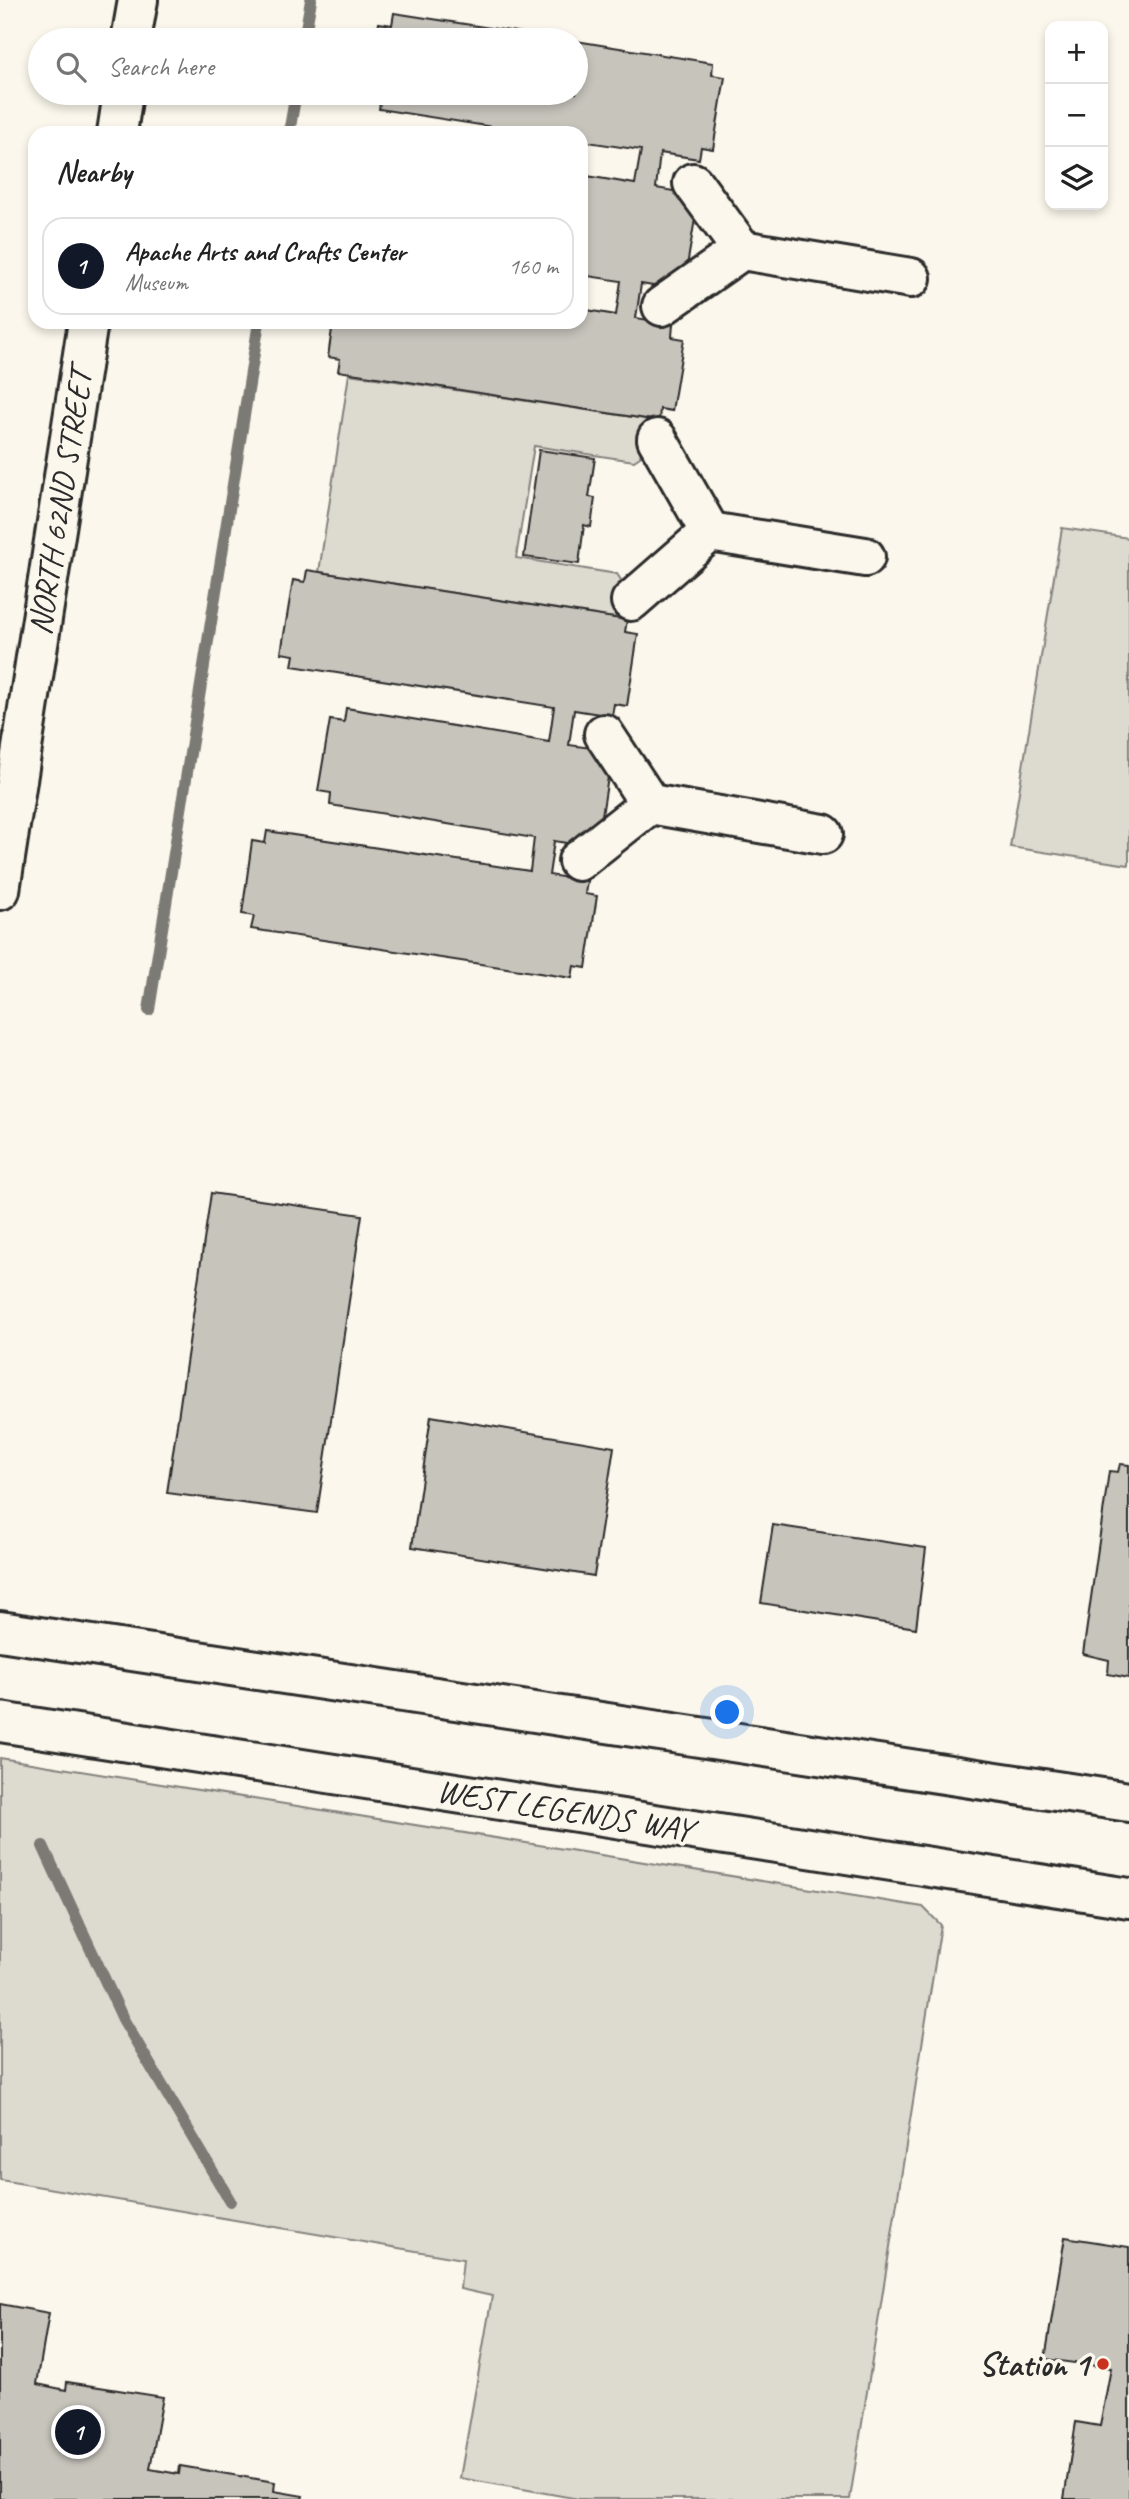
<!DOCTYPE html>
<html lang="en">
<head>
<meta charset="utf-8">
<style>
  body { margin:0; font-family:Caveat,sans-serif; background:#f2f2f2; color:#222 }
  .controls { position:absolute; right:21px; top:21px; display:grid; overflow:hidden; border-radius:14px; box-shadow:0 4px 10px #0003 }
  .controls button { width:63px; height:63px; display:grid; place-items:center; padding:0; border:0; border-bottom:2px solid #e0e0e0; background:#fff; color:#222; font:35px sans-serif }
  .you { position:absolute; left:728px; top:1713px; width:24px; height:24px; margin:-18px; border:5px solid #fff; border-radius:50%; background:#1a73e8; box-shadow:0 0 0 10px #1a73e833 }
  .badge { display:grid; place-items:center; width:46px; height:46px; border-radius:50%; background:#111827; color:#fff; font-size:23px; font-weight:700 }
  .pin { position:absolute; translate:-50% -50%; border:4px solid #fff; box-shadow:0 2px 7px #0006 }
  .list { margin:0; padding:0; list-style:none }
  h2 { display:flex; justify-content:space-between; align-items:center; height:91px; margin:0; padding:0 28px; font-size:30px }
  h2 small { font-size:23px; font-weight:400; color:#767676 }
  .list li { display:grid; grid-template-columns:46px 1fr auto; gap:21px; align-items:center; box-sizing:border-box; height:98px; margin:0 14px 14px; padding:0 14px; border:2px solid #e0e0e0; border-radius:21px }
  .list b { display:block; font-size:26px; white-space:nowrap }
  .list p { margin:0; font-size:23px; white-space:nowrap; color:#767676 }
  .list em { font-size:23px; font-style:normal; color:#767676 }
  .icon { flex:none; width:38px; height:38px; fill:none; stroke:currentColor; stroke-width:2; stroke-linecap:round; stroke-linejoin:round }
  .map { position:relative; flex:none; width:1129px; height:2499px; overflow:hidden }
  .search { position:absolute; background:#fff; box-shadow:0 4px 10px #0003; left:28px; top:28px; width:560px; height:77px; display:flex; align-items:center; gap:18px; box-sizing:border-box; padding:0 24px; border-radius:38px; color:#767676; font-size:26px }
  .panel { position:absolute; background:#fff; box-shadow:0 4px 10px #0003; left:28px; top:126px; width:560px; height:203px; border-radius:21px }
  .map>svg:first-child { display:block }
</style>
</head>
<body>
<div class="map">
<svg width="1129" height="2499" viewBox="0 0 1129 2499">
  <rect width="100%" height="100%" fill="#fbf7ec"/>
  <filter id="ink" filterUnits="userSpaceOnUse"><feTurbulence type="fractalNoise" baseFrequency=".0143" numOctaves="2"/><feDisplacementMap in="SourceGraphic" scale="14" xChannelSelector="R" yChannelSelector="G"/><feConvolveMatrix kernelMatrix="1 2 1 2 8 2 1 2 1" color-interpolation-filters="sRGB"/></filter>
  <g filter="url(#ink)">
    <g fill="#dddad0" stroke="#84827e" stroke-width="2">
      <polygon points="349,374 646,419 640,457 634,461 534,446 516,558 617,574 621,580 615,618 319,572"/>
      <polygon points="1062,528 1129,538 1129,865 1010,847"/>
      <polygon points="0,1758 923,1907 941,1925 850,2499 579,2499 460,2478 492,2296 460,2289 463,2259 0,2180"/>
    </g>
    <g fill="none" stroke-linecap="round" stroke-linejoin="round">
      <g stroke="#7b7a75" stroke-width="12">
        <polyline points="304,40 311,0"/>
        <polyline points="289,133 296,93"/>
        <polyline points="149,1010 259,322"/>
        <polyline points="43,1846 123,2019 230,2201"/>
      </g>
    </g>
    <g fill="#c7c4bc" stroke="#2b2b2b" stroke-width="2">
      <polygon points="394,13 568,40 376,40 379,23 392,25"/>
      <polygon points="576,41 713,63 712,75 725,77 713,149 701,147 699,159 660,153 656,188 685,193 684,206 697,207 685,278 670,289 641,284 636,318 673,324 672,337 684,339 672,411 660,409 659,421 338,371 340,359 328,357 333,322 581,322 581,309 616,315 621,281 581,275 581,175 635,184 641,150 581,141 581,133 530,133 379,109 381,98 368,96 368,93 576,93"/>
      <polygon points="539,450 595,458 589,497 595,498 591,527 584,525 579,564 524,557"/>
      <polygon points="307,570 627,620 625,632 638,634 627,706 614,704 612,716 574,710 569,745 599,749 597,762 610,764 599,835 584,846 554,841 549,875 587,881 585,894 597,896 586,968 574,966 572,978 251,929 254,916 242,914 252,841 265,843 267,831 530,871 534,838 330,805 331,793 318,791 330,720 344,722 346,708 549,742 554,707 292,666 294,655 281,653 293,580 305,582"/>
      <polygon points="211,1193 362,1215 317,1513 167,1493"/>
      <polygon points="431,1416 614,1447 594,1576 412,1547"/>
      <polygon points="1120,1464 1129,1465 1129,1678 1108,1674 1109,1660 1083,1654 1109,1471 1118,1472"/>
      <polygon points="773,1525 926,1548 916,1628 761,1603"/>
      <polygon points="1065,2237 1129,2247 1129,2499 1064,2499 1076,2422 1100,2426 1111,2368 1045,2359"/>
      <polygon points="0,2304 49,2313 37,2384 66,2390 67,2382 163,2397 150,2469 179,2474 180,2466 275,2482 274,2491 303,2496 302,2499 0,2499"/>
    </g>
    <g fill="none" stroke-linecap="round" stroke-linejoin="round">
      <defs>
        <g id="street">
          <polyline points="742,250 911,278"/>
          <polyline points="662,306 742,250 693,183"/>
          <polyline points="710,532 865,557"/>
          <polyline points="631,601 710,532 657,439"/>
          <polyline points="650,804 823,834"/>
          <polyline points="578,861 650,804 604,734"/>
        </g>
        <g id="secondary">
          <polyline points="131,40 138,0"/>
          <polyline points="117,133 123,93"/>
          <polyline points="0,890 88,322"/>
          <polyline points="0,1631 1129,1802"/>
          <polyline points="0,1722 1129,1898"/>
        </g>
      </defs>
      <use href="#street" stroke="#2b2b2b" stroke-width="44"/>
      <use href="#secondary" stroke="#2b2b2b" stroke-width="44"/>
      <use href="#street" stroke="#fbf7ec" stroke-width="38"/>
      <use href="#secondary" stroke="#fbf7ec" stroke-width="38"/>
    </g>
  </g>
  <circle fill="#c8321e" stroke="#fbf7ec" stroke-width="2.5" cx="1103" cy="2364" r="7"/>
  <g text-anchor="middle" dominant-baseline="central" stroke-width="7" stroke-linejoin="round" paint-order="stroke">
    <g font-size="33" fill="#2b2b2b" stroke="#fbf7ec">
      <text transform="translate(60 502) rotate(-81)">NORTH 62ND STREET</text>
      <text transform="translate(565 1810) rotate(9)">WEST LEGENDS WAY</text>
    </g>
    <g font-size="33" font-weight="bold" fill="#2b2b2b" stroke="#fbf7ec" text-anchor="end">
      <text x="1089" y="2364">Station 1</text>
    </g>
  </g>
</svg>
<div class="controls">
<button>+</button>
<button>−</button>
<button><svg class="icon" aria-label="layers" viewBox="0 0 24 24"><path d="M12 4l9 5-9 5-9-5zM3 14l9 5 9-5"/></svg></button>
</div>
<div class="you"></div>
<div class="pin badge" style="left:78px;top:2432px">1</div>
<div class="search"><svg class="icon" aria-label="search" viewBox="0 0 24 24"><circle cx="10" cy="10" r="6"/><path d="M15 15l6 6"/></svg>Search here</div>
<section class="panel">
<h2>Nearby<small></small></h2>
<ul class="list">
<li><span class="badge">1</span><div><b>Apache Arts and Crafts Center</b><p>Museum</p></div><em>160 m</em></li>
</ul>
</section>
</div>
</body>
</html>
